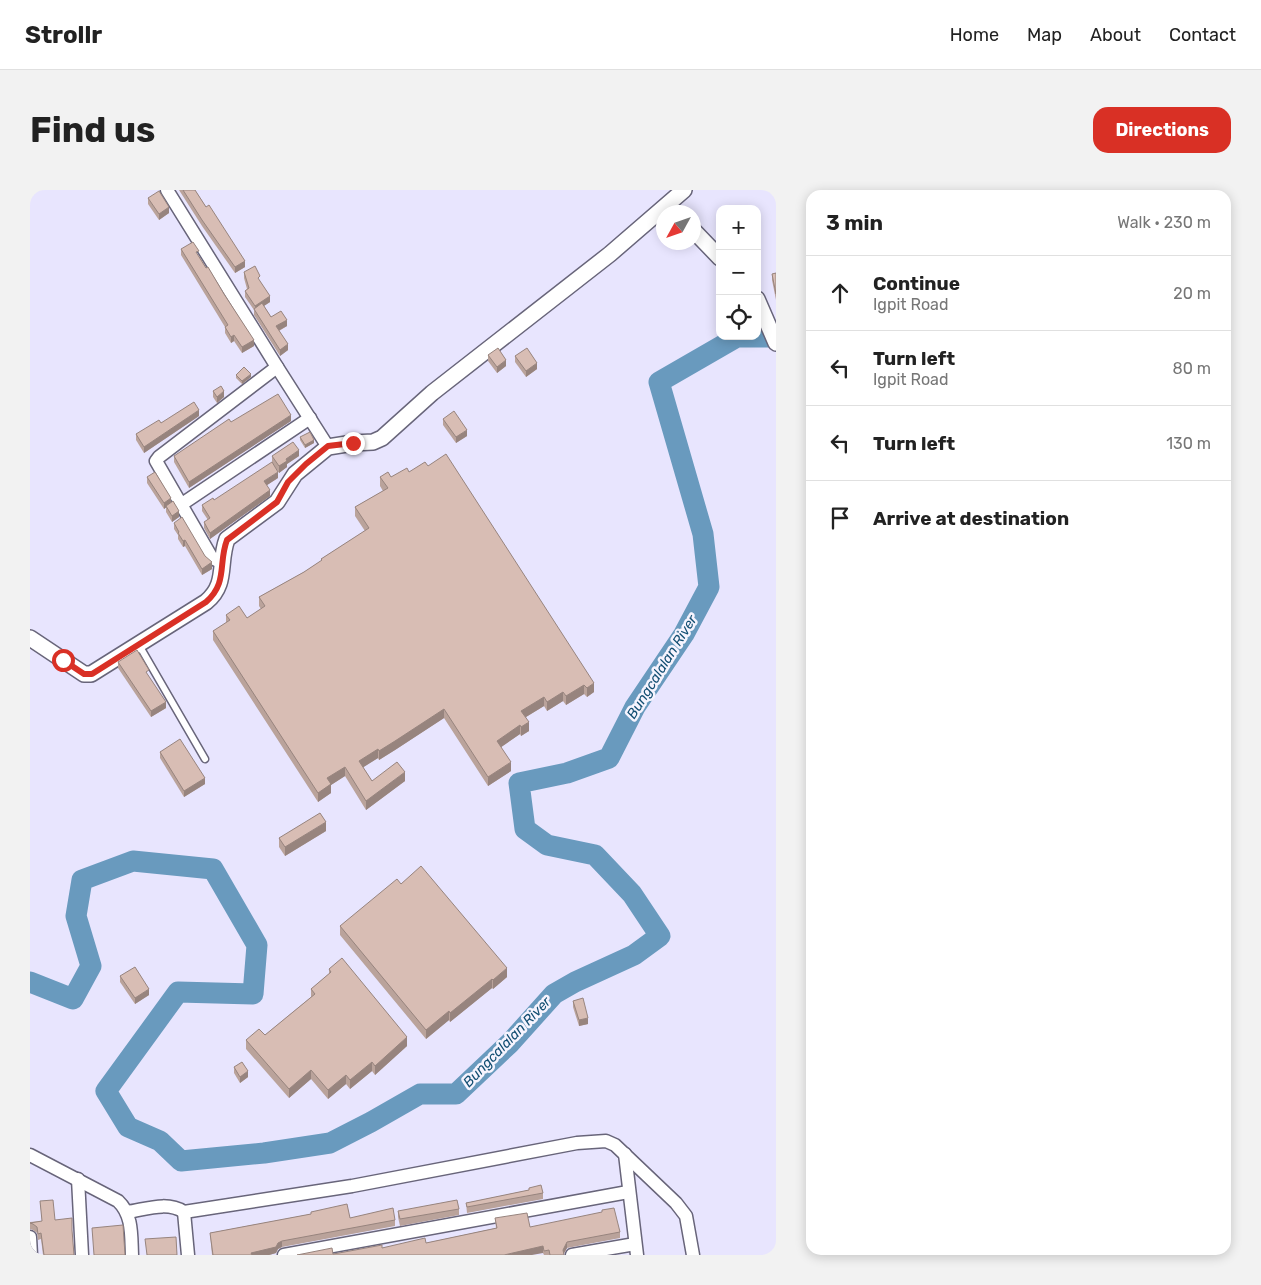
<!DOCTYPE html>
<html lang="en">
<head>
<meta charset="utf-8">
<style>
  body { margin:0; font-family:Rubik,sans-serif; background:#f2f2f2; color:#222 }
  .controls { position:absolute; right:15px; top:15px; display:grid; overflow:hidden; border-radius:10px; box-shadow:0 2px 12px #0003 }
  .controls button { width:45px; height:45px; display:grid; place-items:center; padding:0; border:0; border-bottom:1px solid #e0e0e0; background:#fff; color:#222; font:25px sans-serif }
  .compass { position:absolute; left:626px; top:15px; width:45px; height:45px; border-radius:50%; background:#fff; box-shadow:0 2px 12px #0003; rotate:230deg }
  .stop { position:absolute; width:15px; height:15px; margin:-11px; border:4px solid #d93025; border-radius:50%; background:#fff }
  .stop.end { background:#d93025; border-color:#fff; box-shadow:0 1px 5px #0008 }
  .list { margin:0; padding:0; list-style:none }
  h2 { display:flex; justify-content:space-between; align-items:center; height:65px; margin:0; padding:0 20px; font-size:21px }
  h2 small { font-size:16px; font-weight:400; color:#767676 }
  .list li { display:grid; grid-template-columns:32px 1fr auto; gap:15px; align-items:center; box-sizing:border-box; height:75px; padding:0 20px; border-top:1px solid #e0e0e0 }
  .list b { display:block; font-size:19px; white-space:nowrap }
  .list p { margin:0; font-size:16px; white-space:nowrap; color:#767676 }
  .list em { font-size:16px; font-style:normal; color:#767676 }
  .icon { flex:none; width:28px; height:28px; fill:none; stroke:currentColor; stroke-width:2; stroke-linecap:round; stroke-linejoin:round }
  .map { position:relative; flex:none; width:746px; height:1065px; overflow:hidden; border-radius:15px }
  header { display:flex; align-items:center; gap:30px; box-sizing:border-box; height:70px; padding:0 25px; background:#fff; border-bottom:1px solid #e0e0e0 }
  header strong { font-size:24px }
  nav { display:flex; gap:28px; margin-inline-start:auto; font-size:18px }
  .intro { display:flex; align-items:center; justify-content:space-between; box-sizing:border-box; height:120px; padding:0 30px }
  h1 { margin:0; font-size:35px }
  .button { padding:12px 22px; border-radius:15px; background:#d93025; color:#fff; font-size:18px; font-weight:700 }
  main { display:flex; gap:30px; padding:0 30px }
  aside { flex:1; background:#fff; border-radius:15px; box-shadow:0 2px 12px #0003 }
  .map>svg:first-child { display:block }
</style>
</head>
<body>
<header>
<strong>Strollr</strong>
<nav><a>Home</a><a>Map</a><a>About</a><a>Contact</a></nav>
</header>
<div class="intro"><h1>Find us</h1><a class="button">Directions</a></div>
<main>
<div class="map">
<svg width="746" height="1065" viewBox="0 0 746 1065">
  <rect width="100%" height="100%" fill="#e8e5fe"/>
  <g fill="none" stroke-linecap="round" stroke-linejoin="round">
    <polyline stroke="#699abe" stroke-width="21" points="0,792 43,809 61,776 46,726 52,690 103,671 183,679 227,755 223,804 148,802 76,901 98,937 130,951 151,971 234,963 300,953 341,932 390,904 426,904 480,853 524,804 545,792 604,765 630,746 602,704 565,665 517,655 495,639 489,593 537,583 579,568 605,517 654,444 679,397 673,344 629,192 707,147 746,147"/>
    <defs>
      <polyline id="service" points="109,455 175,569"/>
      <g id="minor">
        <polyline points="137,0 247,177 298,257"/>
        <polyline points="152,314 280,228"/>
        <polyline points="192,373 182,368 126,271 129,267 247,177"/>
        <polyline points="595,964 607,1065"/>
        <path d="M0,965l88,46c15,14 13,35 14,54"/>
        <polyline points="48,989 52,1065"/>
        <path d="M98,1022c19,-3 39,-11 56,0l168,-26 225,-43 29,-2 9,4 61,58 10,13 7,39"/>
        <polyline points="154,1022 158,1065"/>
        <polyline points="0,1047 1,1065"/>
        <polyline points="254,1065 598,1002"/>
        <polyline points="542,1065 605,1054"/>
      </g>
      <g id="tertiary">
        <polyline points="664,41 690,68"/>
        <polyline points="727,109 746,153"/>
        <path d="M0,448l54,36h7l115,-72c22,-18 12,-39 21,-63l50,-37 18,-28 33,-27 25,-4 20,-1 9,-4 50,-45 178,-139 74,-64"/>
      </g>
    </defs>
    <use href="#service" stroke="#68657a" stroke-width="9"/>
    <use href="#minor" stroke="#68657a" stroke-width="15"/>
    <use href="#tertiary" stroke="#68657a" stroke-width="18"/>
    <use href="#service" stroke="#fff" stroke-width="6"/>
    <use href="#minor" stroke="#fff" stroke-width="12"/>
    <use href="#tertiary" stroke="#fff" stroke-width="15"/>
  </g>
  <g fill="#baa39b">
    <polygon points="149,0 165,0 215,77 205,83 172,36"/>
    <polygon points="118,8 139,23 129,30 118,14"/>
    <polygon points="151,59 169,66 224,156 212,163 204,151 201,153 195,143 195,137 151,65"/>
    <polygon points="214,82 230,92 240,112 234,116 241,127 257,136 249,141 258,160 250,166 224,125 224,120 215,107 215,101 217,99 214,88"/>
    <polygon points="746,83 746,110 742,90 742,84"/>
    <polygon points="458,165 476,176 467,183 458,171"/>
    <polygon points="485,166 507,179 496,187 485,172"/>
    <polygon points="206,185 221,187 212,194 206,188"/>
    <polygon points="183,201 194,207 187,213 183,207"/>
    <polygon points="169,226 114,263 106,250 106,244 131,233"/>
    <polygon points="413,229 437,246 426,253 413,235"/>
    <polygon points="261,231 159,298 144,272 144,266 201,232"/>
    <polygon points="270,247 284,253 275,258 270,250"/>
    <polygon points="242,266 269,266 257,274 257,277 249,283 242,273"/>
    <polygon points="379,282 564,502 557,507 554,504 536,515 533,511 517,521 514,516 496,527 499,541 491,546 490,544 471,557 481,581 458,596 414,528 365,560 349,570 348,568 333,577 342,591 375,591 336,620 315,586 301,595 301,603 288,612 183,450 183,441 196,433 196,425 217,428 231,419 229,416 229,407 274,382 291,371 291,369 335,341 325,326 325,317 353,301 350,296 350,287 361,287"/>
    <polygon points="117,287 141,313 149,327 142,332 136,322 136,317 134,319 117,293"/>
    <polygon points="248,288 237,295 240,306 180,349 174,338 174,332 178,330 172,321 172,315"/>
    <polygon points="144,333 182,379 172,385 155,356 153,357 148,349 148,345 144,339"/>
    <polygon points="88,472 136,518 121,527 88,478"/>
    <polygon points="130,562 175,594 154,607 130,568"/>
    <polygon points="296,641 255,666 249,657 249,648"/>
    <polygon points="371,694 477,787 463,799 462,798 420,832 419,830 396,849 310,745 310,736"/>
    <polygon points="299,779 377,856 345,885 342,881 320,899 316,894 298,909 281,889 259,908 216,859 216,850 235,845 281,807 281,799 299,784"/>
    <polygon points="90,786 119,805 105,814 90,792"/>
    <polygon points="543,811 558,834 549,836 543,817"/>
    <polygon points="204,877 218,887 210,893 204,883"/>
    <polygon points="499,1000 513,1003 513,1009 437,1023 436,1013"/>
    <polygon points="10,1011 25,1030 42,1042 44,1065 13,1065 11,1049 8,1050 7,1043 3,1040 0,1039 0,1032 12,1031"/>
    <polygon points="429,1019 429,1025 370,1036 368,1027 368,1021"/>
    <polygon points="281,1022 320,1028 365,1030 365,1036 252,1057 248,1059 246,1063 239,1065 182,1065 180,1043 281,1024"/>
    <polygon points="465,1028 500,1037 590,1042 590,1048 537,1058 533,1065 514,1065 513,1063 303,1064 309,1063 352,1058 396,1053 466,1038"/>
  </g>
  <g fill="#97847e">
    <polygon points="139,17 139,23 129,30 129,24"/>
    <polygon points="215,71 215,77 205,83 205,77"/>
    <polygon points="240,106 240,112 226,121 225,116"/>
    <polygon points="257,130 257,136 246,142 246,136"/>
    <polygon points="204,145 204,151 201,153 201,147"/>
    <polygon points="224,150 224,156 212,163 212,157"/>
    <polygon points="258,154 258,160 250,166 250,160"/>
    <polygon points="476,170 476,176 467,183 467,177"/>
    <polygon points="507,173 507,179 496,187 496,181"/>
    <polygon points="221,184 221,187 212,194 212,191"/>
    <polygon points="194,201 194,207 187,213 187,207"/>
    <polygon points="169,220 169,226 114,263 114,257"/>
    <polygon points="261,225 261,231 159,298 159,292"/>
    <polygon points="437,240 437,246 426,253 426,247"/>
    <polygon points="284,250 284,253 275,258 275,255"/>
    <polygon points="269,260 269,266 257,274 257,277 249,283 249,276 256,269"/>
    <polygon points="248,282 248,288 234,297 234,291"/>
    <polygon points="240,300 240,306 180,349 180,343"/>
    <polygon points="141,308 141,314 134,319 134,313"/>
    <polygon points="149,321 149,327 142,332 142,326"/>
    <polygon points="155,350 155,356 153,357 153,351"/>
    <polygon points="182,372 182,379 172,385 172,379"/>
    <polygon points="564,493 564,502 557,507 557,498"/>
    <polygon points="554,495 554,504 536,515 536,506"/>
    <polygon points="533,502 533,511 517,521 517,512"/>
    <polygon points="514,507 514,516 491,530 491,521"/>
    <polygon points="136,512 136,518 121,527 121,521"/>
    <polygon points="414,519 414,528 365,560 349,570 349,561"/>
    <polygon points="499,532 499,541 491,546 491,537"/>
    <polygon points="490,535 490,544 467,560 467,551"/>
    <polygon points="348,559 348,568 329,580 329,571"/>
    <polygon points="481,572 481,581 458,596 458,587"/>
    <polygon points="315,577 315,586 301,595 301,603 288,612 288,603 297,588"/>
    <polygon points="375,582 375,591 336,620 336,611"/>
    <polygon points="175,588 175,594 154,607 154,601"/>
    <polygon points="296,632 296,641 255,666 255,657"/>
    <polygon points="477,778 477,787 463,799 463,790"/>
    <polygon points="462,789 462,798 420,832 420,823"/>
    <polygon points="119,799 119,805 105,814 105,808"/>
    <polygon points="419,821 419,830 396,849 396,840"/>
    <polygon points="558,828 558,834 549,836 549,830"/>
    <polygon points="377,847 377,856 345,885 345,876"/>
    <polygon points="342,872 342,881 320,899 320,890"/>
    <polygon points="281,880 281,889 259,908 259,899"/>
    <polygon points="218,881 218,887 210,893 210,887"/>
    <polygon points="316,885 316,894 298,909 298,900"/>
    <polygon points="252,1051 252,1057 248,1059 246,1063 239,1065 221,1065 221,1063"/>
    <polygon points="537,1052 537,1058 533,1065 533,1060"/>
    <polygon points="513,1056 513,1063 502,1065 474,1065"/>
  </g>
  <g fill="#d8bdb4" stroke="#97847e">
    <polygon points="153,0 165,0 176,17 179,15 215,71 205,77 172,30"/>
    <polygon points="129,1 139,17 129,24 118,8"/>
    <polygon points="163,52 169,61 166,62 176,78 178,77 194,104 224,150 212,157 204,145 201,147 195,137 198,135 151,59"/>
    <polygon points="225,76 230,86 228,88 240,106 225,116 215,101 219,98 214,82"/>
    <polygon points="746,83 746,104 742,84"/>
    <polygon points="232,113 241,127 251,121 257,130 246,136 258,154 250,160 224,119"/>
    <polygon points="468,158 476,170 467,177 458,165"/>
    <polygon points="497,158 507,173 496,181 485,166"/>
    <polygon points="214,177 221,184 212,191 206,185"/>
    <polygon points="191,196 194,201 187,207 183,201"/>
    <polygon points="248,204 261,225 159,292 144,266 199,229 201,232"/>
    <polygon points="164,212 169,220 114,257 106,244 129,230 131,233"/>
    <polygon points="424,221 437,240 426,247 413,229"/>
    <polygon points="280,242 284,250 275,255 270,247"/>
    <polygon points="263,252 269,260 256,269 257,271 249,276 242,266"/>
    <polygon points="416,264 564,493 557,498 554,495 536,506 533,502 517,512 514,507 491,521 499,532 491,537 490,535 467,551 481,572 458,587 414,519 365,551 349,561 348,559 329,571 342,591 367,572 375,582 336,611 315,577 297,588 301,594 288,603 183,441 200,430 196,425 209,416 217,428 235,416 229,407 274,382 292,370 291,369 339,338 325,317 358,298 350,287 358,282 361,287 377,278 379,282 395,272 398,276"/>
    <polygon points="242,272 248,282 234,291 240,300 180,343 174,332 180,328 172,315 183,308 184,310"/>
    <polygon points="125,282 141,308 134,313 117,287"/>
    <polygon points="143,311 149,321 142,326 136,316"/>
    <polygon points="152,327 175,366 182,372 172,379 155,350 153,351 148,343 149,342 144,333"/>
    <polygon points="107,460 119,480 116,482 136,512 121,521 88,472"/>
    <polygon points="150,549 175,588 154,601 130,562"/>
    <polygon points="290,623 296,632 255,657 249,648"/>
    <polygon points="391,676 477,778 463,790 462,789 420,823 419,821 396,840 310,736 367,689 371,694"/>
    <polygon points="312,768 377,847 345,876 342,872 320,890 316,885 298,900 281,880 259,899 216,850 229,839 235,845 285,804 281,799 301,782 299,779"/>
    <polygon points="105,777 119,799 105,808 90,786"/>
    <polygon points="553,808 558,828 549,830 543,811"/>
    <polygon points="212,872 218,881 210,887 204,877"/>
    <polygon points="511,995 513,1003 437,1017 436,1013 499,1000 499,998"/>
    <polygon points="23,1010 25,1030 42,1028 42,1040 44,1065 14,1065 11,1043 8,1044 7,1037 3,1034 0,1033 12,1031 10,1011"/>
    <polygon points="427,1010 429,1019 370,1029 368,1021"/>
    <polygon points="317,1014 320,1028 363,1018 365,1030 252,1051 248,1053 246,1057 221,1063 222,1065 183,1065 180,1043 281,1024 281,1022"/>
    <polygon points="584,1018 590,1042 537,1052 533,1060 534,1065 520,1065 519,1060 514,1061 513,1056 474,1065 267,1065 302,1058 303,1064 309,1063 352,1055 352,1058 395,1048 396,1053 467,1038 465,1028 497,1023 500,1037 572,1022 572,1020"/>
    <polygon points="93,1035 95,1065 64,1065 62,1038"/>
    <polygon points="146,1047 147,1065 117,1065 115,1049"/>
  </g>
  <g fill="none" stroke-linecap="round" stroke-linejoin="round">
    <path stroke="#d93025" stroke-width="6" d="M33,470l21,14h8l114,-72c22,-19 12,-39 21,-62l50,-38 11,-20 18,-18 22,-18 25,-3"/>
  </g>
  <g text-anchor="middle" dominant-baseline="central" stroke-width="5" stroke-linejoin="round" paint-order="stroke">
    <g font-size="14" font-style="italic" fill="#124e72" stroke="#f6f4fe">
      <text transform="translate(632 477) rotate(-58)">Bungcalalan River</text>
      <text transform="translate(477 852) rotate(-46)">Bungcalalan River</text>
    </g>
  </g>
</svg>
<div class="controls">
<button>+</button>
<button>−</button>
<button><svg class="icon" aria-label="locate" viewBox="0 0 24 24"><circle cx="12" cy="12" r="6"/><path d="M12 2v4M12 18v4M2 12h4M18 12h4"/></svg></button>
</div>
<svg class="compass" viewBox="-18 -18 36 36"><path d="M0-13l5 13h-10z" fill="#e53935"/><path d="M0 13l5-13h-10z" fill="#767676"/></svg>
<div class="stop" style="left:33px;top:470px"></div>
<div class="stop end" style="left:323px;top:253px"></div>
</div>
<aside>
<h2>3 min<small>Walk · 230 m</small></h2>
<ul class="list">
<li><svg class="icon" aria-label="ahead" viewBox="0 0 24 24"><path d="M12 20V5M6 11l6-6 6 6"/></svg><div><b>Continue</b><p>Igpit Road</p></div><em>20 m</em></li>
<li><svg class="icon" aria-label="left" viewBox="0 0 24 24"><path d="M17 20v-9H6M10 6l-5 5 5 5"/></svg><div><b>Turn left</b><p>Igpit Road</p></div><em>80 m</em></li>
<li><svg class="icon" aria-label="left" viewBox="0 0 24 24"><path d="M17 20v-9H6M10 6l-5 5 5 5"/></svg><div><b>Turn left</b></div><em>130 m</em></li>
<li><svg class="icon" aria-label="arrive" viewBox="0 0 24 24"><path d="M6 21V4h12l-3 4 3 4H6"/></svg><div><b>Arrive at destination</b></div></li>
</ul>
</aside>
</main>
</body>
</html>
